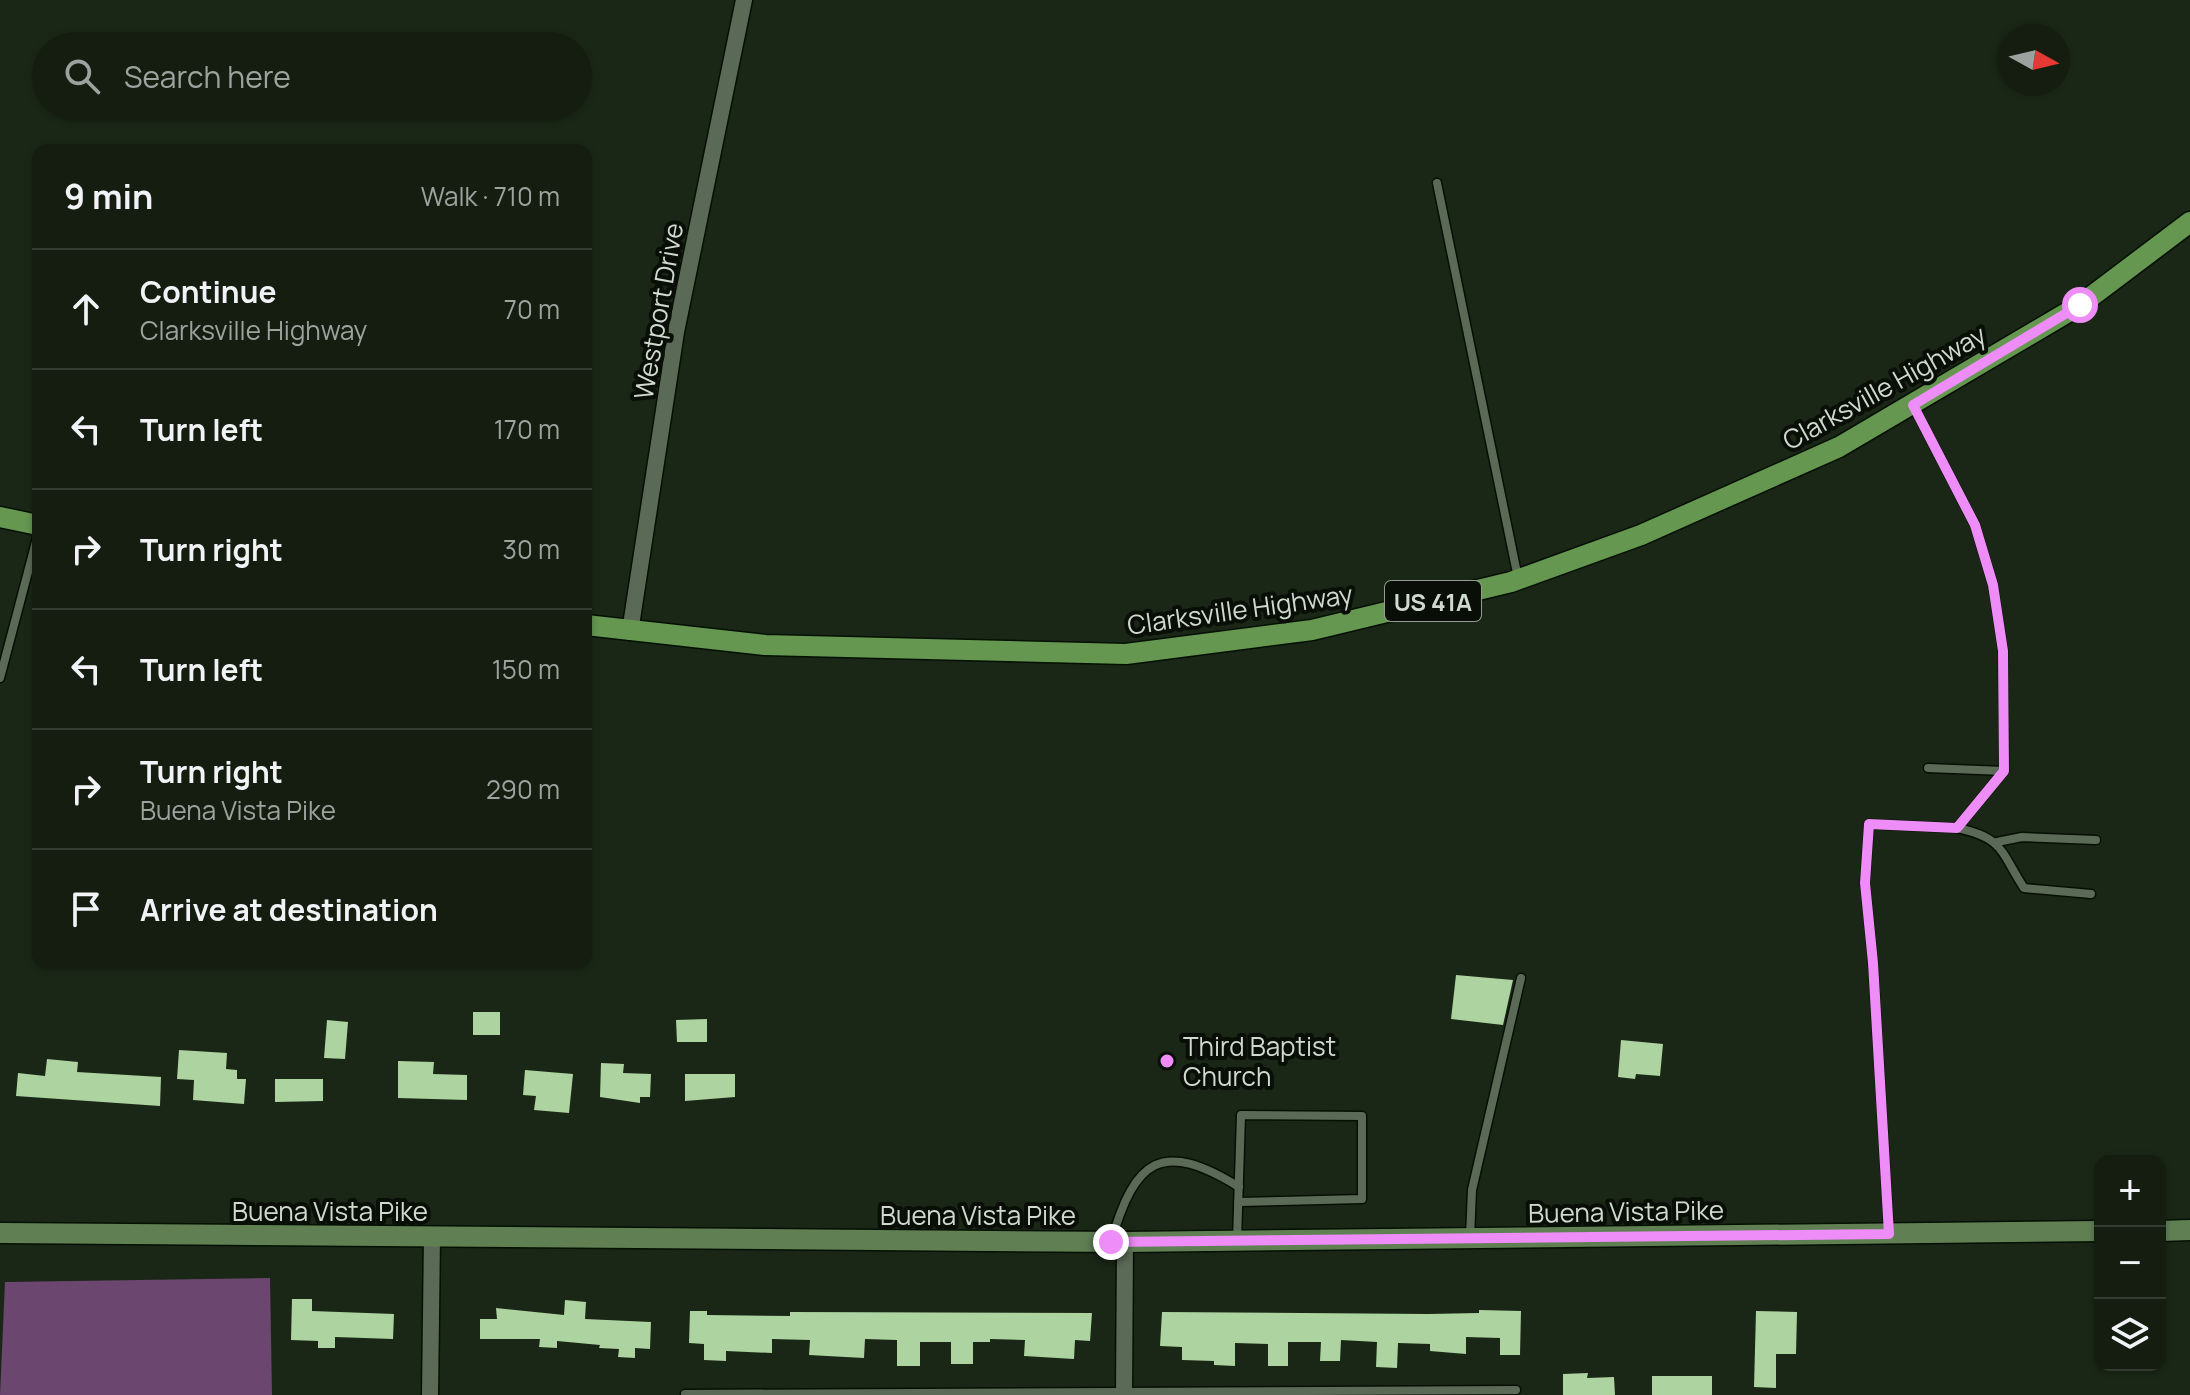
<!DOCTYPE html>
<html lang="en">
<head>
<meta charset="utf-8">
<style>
  body { margin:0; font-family:Manrope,sans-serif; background:#1d2619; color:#f1f3f6 }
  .controls { position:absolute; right:24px; bottom:24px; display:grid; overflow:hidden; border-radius:16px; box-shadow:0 2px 6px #0004 }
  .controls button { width:72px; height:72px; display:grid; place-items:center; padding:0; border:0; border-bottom:2px solid #333b30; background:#141d10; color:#f1f3f6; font:40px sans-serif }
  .compass { position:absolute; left:1998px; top:24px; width:72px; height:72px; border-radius:50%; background:#141d10; box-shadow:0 2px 6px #0004; rotate:98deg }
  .stop { position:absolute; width:24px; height:24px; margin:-18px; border:6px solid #ee8cf8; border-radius:50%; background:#fff }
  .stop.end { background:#ee8cf8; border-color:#fff; box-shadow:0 2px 8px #0008 }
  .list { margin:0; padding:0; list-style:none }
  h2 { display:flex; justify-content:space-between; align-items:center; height:104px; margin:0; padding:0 32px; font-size:34px }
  h2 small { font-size:26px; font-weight:400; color:#9da29f }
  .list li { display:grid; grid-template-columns:52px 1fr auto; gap:24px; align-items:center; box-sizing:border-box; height:120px; padding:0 32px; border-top:2px solid #333b30 }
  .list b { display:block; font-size:30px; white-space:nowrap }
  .list p { margin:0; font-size:26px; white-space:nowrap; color:#9da29f }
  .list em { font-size:26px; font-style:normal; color:#9da29f }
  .icon { flex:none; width:44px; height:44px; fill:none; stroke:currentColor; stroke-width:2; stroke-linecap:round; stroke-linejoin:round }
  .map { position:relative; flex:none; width:2190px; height:1395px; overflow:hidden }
  .search { position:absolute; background:#141d10; box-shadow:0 2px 6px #0004; left:32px; top:32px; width:560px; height:88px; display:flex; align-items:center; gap:20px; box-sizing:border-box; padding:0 28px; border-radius:44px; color:#9da29f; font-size:30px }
  .panel { position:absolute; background:#141d10; box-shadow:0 2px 6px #0004; left:32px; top:144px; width:560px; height:824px; border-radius:16px }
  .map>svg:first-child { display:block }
</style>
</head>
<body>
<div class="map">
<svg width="2190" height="1395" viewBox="0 0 2190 1395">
  <rect width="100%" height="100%" fill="#1a2716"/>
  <polygon fill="#6b466f" points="270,1278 272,1395 0,1395 5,1282"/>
  <g fill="#add3a0">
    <polygon points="1456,975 1513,980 1503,1025 1451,1019"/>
    <rect x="473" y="1012" width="27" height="23"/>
    <polygon points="707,1019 707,1042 677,1042 676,1020"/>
    <polygon points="327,1020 348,1022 345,1059 324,1058"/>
    <polygon points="1621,1040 1663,1044 1660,1076 1636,1074 1635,1079 1618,1077"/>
    <polygon points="179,1050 227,1053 226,1069 237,1070 237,1079 246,1079 244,1104 193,1100 194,1080 177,1079"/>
    <polygon points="47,1059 78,1062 77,1072 161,1077 160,1106 16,1096 18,1073 45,1076"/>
    <polygon points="398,1061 434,1062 433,1074 467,1075 467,1100 398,1098"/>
    <polygon points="601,1063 624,1064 623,1073 651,1074 650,1097 640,1097 640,1103 600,1097"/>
    <polygon points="525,1070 573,1074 569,1113 534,1110 536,1096 523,1095"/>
    <polygon points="685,1074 735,1074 735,1097 685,1101"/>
    <polygon points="275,1079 323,1079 323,1101 275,1102"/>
    <polygon points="292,1299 312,1299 312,1311 394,1314 393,1339 335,1337 335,1348 318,1348 318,1341 291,1340"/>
    <polygon points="565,1300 586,1302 585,1319 651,1322 650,1349 635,1348 635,1358 618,1357 619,1349 599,1348 600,1345 557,1341 557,1348 539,1347 540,1339 480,1339 480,1319 497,1319 496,1308 564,1315"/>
    <polygon points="1479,1310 1521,1311 1520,1355 1500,1355 1500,1338 1466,1337 1466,1354 1430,1351 1430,1344 1398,1343 1397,1368 1376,1367 1377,1342 1341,1340 1340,1361 1320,1361 1321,1342 1288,1342 1288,1366 1268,1366 1268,1344 1235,1343 1235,1366 1214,1365 1214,1361 1182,1360 1182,1347 1160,1346 1162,1312 1428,1314 1479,1313"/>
    <polygon points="690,1311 707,1311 707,1315 790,1316 790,1312 1092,1313 1090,1341 1075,1340 1074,1359 1024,1356 1025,1340 990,1339 990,1342 973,1342 973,1364 951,1364 951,1342 920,1342 920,1366 897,1366 897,1340 865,1339 864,1358 809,1355 810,1340 772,1339 772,1353 726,1351 726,1361 704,1360 704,1344 689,1343"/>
    <polygon points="1756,1311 1797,1312 1796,1354 1776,1354 1776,1388 1754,1387"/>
    <polygon points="1588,1373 1587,1378 1614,1377 1615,1395 1563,1395 1563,1374"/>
    <rect x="1652" y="1376" width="60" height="19"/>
  </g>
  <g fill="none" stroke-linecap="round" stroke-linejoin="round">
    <defs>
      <g id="service">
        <polyline points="1437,183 1518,578"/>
        <polyline points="0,678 38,534"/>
        <polyline points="1928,768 2004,771"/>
        <path d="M1957,828c47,10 43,23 67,60l67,6"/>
        <polyline points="1997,842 2022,837 2096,840"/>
        <polyline points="1889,1233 1873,963 1865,883 1869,824 1957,828 2004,771 2003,651 1993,585 1975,525 1913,405"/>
        <polyline points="1470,1237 1472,1190 1521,978"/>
        <polyline points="1237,1240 1241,1115 1362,1116 1362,1199 1238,1202"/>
        <path d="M1111,1242c24,-83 50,-103 128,-55"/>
        <polyline points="685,1394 1516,1390"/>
      </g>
      <g id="minor">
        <polyline points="630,632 676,332 744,0"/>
        <polyline points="430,1395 432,1237"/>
        <polyline points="1124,1395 1125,1242"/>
      </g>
      <g id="secondary">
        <polyline points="2160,1231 2190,1230"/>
        <polyline points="0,1233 1125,1242 2100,1231"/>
      </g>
      <g id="primary">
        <polyline points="0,517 38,525"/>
        <polyline points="586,625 765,645 1126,654 1312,630 1511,582 1641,535 1839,447 2080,305 2190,222"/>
      </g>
    </defs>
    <use href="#service" stroke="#051002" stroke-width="11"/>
    <use href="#minor" stroke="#051002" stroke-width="19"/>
    <use href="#secondary" stroke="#051002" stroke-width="23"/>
    <use href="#primary" stroke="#051002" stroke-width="23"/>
    <use href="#service" stroke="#5b6a56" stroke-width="8"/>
    <use href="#minor" stroke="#5b6a56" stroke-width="16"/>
    <use href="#secondary" stroke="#608054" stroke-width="20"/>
    <use href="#primary" stroke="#659751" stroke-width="20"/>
  </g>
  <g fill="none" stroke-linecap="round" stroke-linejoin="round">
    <polyline stroke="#ee8cf8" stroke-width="10" points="1111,1242 1889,1234 1873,963 1865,883 1869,824 1957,828 2004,771 2003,651 1993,585 1975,525 1913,405 2080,305"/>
  </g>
  <circle fill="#ee8cf8" stroke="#090e07" stroke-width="3" cx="1167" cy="1061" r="8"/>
  <g text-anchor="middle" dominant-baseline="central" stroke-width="8" stroke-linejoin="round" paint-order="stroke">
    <rect fill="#090e07" stroke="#949c92" stroke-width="2" x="1385" y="581" width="96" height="40" rx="6"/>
    <g font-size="24" font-weight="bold" fill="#d0d9cd">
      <text x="1433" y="601">US 41A</text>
    </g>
    <g font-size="26" fill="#d0d9cd" stroke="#090e07">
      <text transform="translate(658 311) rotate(-80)">Westport Drive</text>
      <text transform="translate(1884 387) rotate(-29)">Clarksville Highway</text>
      <text transform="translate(1240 609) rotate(-8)">Clarksville Highway</text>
      <text x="330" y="1211">Buena Vista Pike</text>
      <text transform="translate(1626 1211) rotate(-1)">Buena Vista Pike</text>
      <text x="978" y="1215">Buena Vista Pike</text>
    </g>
    <g font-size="26" fill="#d0d9cd" stroke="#090e07" text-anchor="start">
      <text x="1183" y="1046">Third Baptist<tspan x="1183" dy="30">Church</tspan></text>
    </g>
  </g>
</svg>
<div class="controls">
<button>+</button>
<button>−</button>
<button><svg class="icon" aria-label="layers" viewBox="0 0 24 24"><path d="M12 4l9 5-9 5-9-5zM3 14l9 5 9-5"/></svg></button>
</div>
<svg class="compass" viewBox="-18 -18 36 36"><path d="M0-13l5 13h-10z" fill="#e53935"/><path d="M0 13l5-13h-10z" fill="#9da29f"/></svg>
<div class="stop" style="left:2080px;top:305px"></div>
<div class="stop end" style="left:1111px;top:1242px"></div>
<div class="search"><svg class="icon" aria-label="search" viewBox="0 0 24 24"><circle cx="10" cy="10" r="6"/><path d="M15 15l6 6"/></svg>Search here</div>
<section class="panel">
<h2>9 min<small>Walk · 710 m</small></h2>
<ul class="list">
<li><svg class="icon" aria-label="ahead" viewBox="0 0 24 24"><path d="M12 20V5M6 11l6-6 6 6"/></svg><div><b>Continue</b><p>Clarksville Highway</p></div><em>70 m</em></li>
<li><svg class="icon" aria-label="left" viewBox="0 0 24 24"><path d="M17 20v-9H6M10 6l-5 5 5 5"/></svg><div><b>Turn left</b></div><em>170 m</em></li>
<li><svg class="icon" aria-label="right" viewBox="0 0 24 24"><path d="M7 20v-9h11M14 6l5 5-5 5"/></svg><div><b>Turn right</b></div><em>30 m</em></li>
<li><svg class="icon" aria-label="left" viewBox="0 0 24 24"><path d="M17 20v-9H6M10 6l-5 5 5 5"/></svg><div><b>Turn left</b></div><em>150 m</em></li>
<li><svg class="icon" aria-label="right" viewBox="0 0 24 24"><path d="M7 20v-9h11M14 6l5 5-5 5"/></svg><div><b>Turn right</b><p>Buena Vista Pike</p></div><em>290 m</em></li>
<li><svg class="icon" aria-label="arrive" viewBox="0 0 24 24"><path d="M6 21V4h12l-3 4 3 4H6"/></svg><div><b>Arrive at destination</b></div></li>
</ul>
</section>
</div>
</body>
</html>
